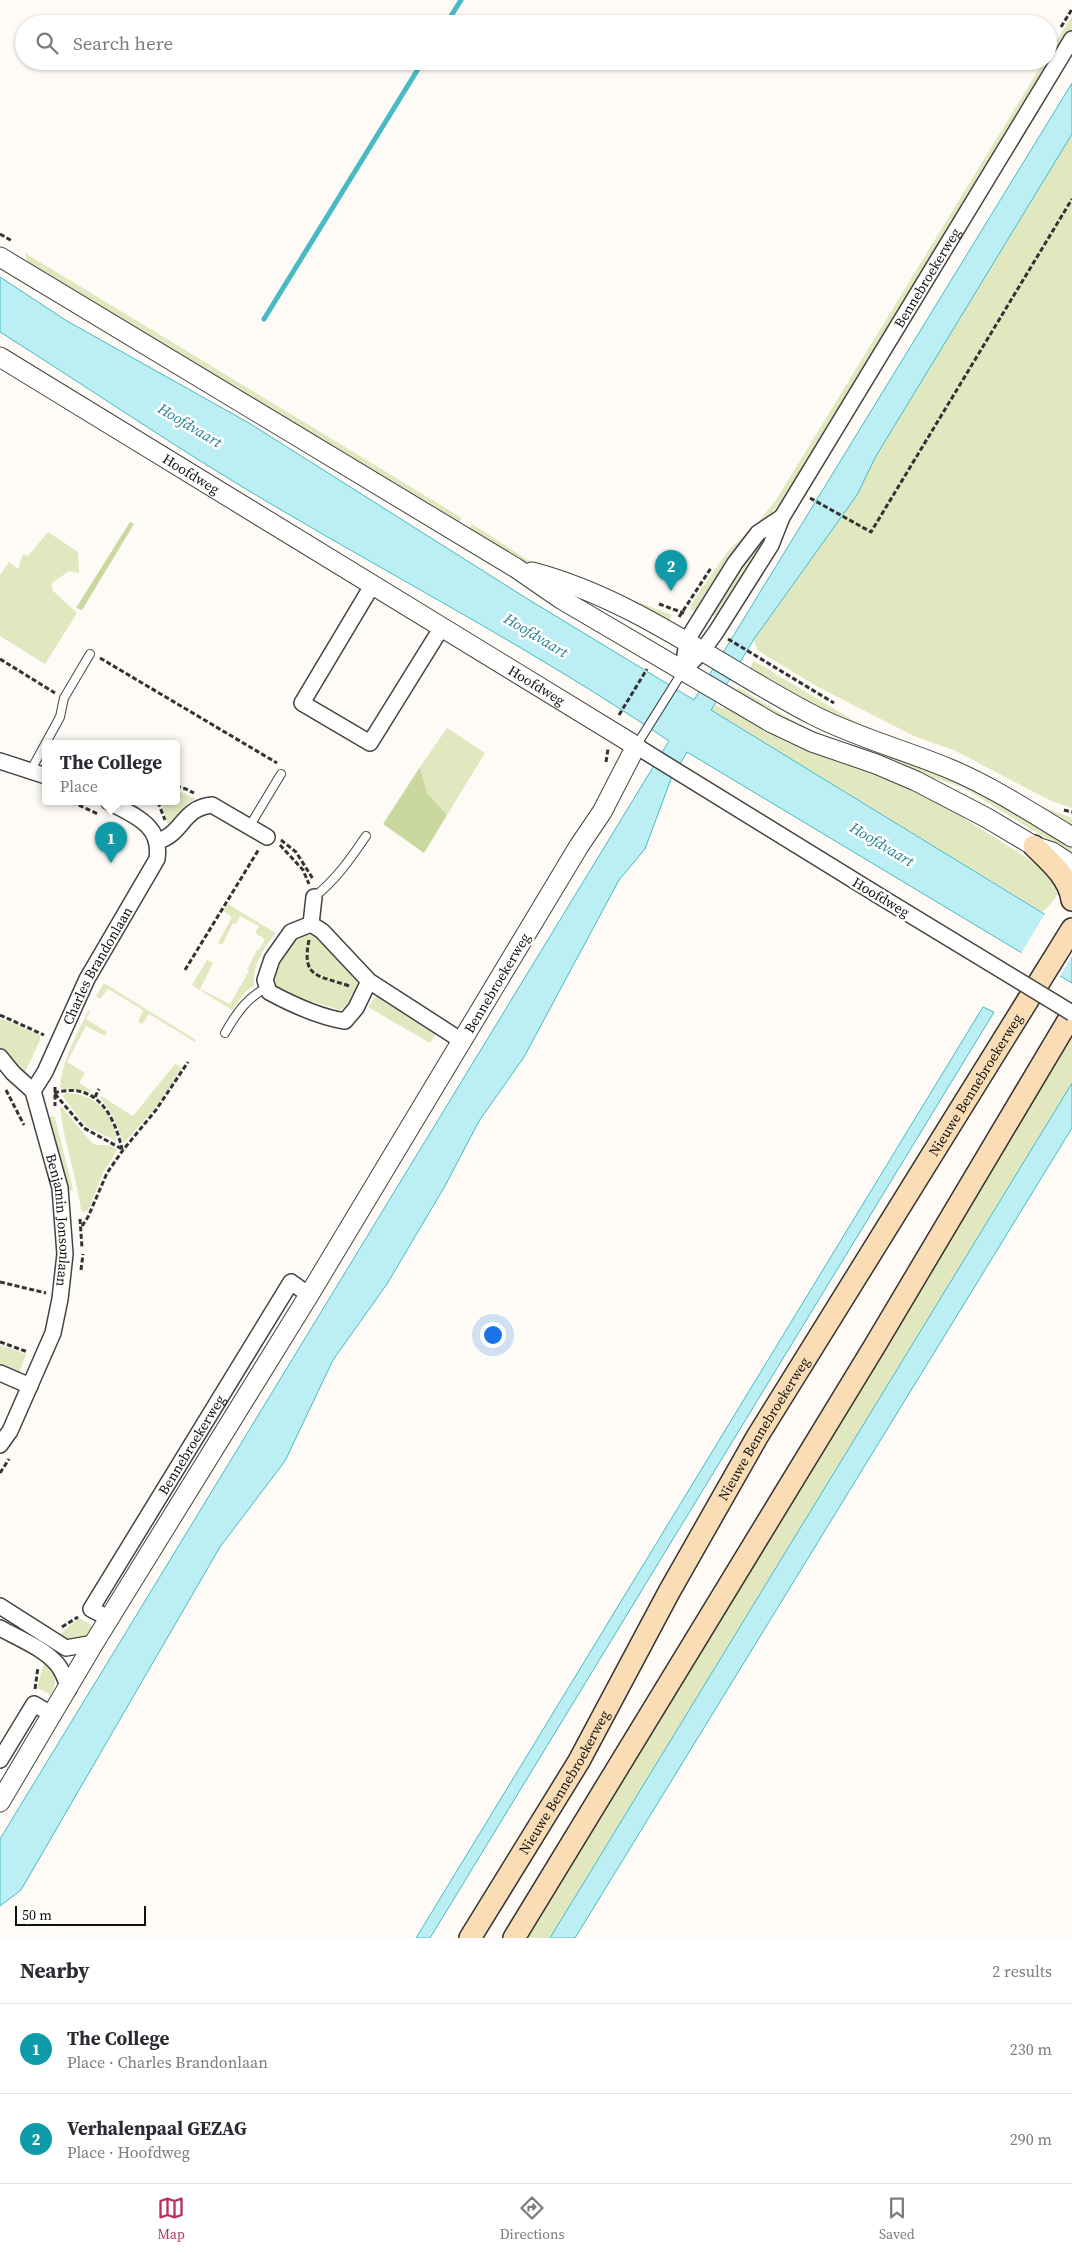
<!DOCTYPE html>
<html lang="en">
<head>
<meta charset="utf-8">
<style>
  body { margin:0; font-family:"Source Serif 4",serif; background:#f7f7f7; color:#2b2b33 }
  .scale { position:absolute; left:15px; bottom:12px; width:131px; box-sizing:border-box; padding-left:5px; border:2px solid #111; border-top:0; font-size:14px; line-height:18px; white-space:nowrap; color:#111; -webkit-text-stroke:4px #fff; paint-order:stroke }
  .you { position:absolute; left:492px; top:1334px; width:18px; height:18px; margin:-12px; border:4px solid #fff; border-radius:50%; background:#1a73e8; box-shadow:0 0 0 8px #1a73e833 }
  .badge { display:grid; place-items:center; width:32px; height:32px; border-radius:50%; background:#ba2f60; color:#fff; font-size:16px; font-weight:700 }
  .pin { position:absolute; translate:-50% -41px; filter:drop-shadow(0 1px 2px #0008) }
  .pin::after { content:''; position:absolute; top:26px; width:18px; height:15px; background:inherit; clip-path:polygon(0 0,100% 0,50% 100%) }
  .popup { position:absolute; left:42px; top:740px; width:138px; height:65px; box-sizing:border-box; display:grid; place-content:center; border-radius:5px; background:#fff; filter:drop-shadow(0 1px 4px #0005); font-size:16px; white-space:nowrap; color:#7c7c81 }
  .popup b { font-size:19px; color:#2b2b33 }
  .popup::after { content:''; position:absolute; left:50%; top:100%; margin-left:-10px; border:10px solid transparent; border-top-color:#fff }
  .list { margin:0; padding:0; list-style:none }
  h2 { display:flex; justify-content:space-between; align-items:center; height:65px; margin:0; padding:0 20px; font-size:21px }
  h2 small { font-size:16px; font-weight:400; color:#7c7c81 }
  .list li { display:grid; grid-template-columns:32px 1fr auto; gap:15px; align-items:center; box-sizing:border-box; height:90px; padding:0 20px; border-top:1px solid #e1e1e2 }
  .list b { display:block; font-size:19px; white-space:nowrap }
  .list p { margin:0; font-size:16px; white-space:nowrap; color:#7c7c81 }
  .list em { font-size:16px; font-style:normal; color:#7c7c81 }
  .icon { flex:none; width:28px; height:28px; fill:none; stroke:currentColor; stroke-width:2; stroke-linecap:round; stroke-linejoin:round }
  .map { position:relative; flex:none; width:1072px; height:1938px; overflow:hidden }
  .search { position:absolute; background:#fff; box-shadow:0 1px 4px #0004; left:15px; right:15px; top:15px; height:55px; display:flex; align-items:center; gap:12px; box-sizing:border-box; padding:0 18px; border-radius:28px; color:#7c7c81; font-size:19px }
  .sheet { height:245px; background:#fff }
  nav { display:flex; justify-content:space-around; align-items:center; box-sizing:border-box; height:70px; border-top:1px solid #e1e1e2; background:#fff; font-size:14px; color:#7c7c81 }
  nav a { display:grid; justify-items:center; gap:2px }
  nav .on { color:#ba2f60 }
  .map>svg:first-child { display:block }
</style>
</head>
<body>
<div class="map">
<svg width="1072" height="1938" viewBox="0 0 1072 1938">
  <rect width="100%" height="100%" fill="#fefaf5"/>
  <g fill="#e1e8bf">
    <polygon points="1072,16 1072,28 807,463 781,503 758,526 697,613 691,610 691,604 728,551 760,520 776,500 1044,61 1048,61 1048,54"/>
    <polygon points="1072,134 1072,808 1049,800 956,751 914,736 818,687 757,650 754,639 857,495 876,456"/>
    <polygon points="25,253 462,518 457,525 28,263"/>
    <polygon points="472,524 528,560 672,615 669,622 515,558 468,533"/>
    <polygon points="48,532 78,552 79,573 69,571 52,583 52,590 77,613 45,664 0,636 0,575 9,562 18,569 23,554 28,556"/>
    <polygon points="762,538 766,543 715,616 710,613 727,585"/>
    <polygon points="754,661 856,722 893,739 949,758 1038,805 1072,818 1072,830 747,672"/>
    <polygon points="738,687 790,719 826,737 908,760 968,783 1072,845 1072,854 962,787 857,754 734,694"/>
    <path d="M714,704l9,5 1,-3 64,37 81,27 52,21 137,87c3,16 -4,24 -16,34l-331,-202z"/>
    <polygon points="447,728 485,753 447,815 427,793 420,767"/>
    <polygon points="176,790 196,799 188,803 168,825 161,802 176,802"/>
    <path d="M228,904l48,29c-13,16 -24,32 -22,53l-8,5 -14,19 -40,-25 15,-25 6,3 -13,26 30,15 19,-33 -2,-1 10,-20h2l6,-11 -10,-6 4,-7 -19,-10 -4,8 -3,-1 -11,22 -4,-2 14,-26 -9,-6z"/>
    <path d="M300,935h13l44,42c2,15 -6,25 -17,33l-46,-14 -21,-12c2,-19 16,-35 27,-49z"/>
    <polygon points="104,983 196,1040 195,1042 149,1014 142,1024 138,1022 143,1010 108,989 100,999 96,996"/>
    <polygon points="376,996 437,1032 430,1043 368,1007"/>
    <path d="M88,1011l2,1 -4,7 21,13 -2,4 -19,-10 -19,36 18,11 -6,10 13,8 -2,1 -27,-3 -3,-2c2,-27 17,-52 28,-76z"/>
    <polygon points="0,1018 40,1035 40,1040 25,1072 19,1070 0,1048"/>
    <polygon points="1072,1032 1072,1083 550,1938 523,1938"/>
    <path d="M175,1064l7,4 -26,39 -32,36c-8,-19 -10,-29 -24,-45l1,-2 32,20z"/>
    <path d="M66,1093c22,1 40,11 47,33 2,5 4,10 3,15l-30,-15 -21,-26 -2,-4z"/>
    <path d="M62,1107c5,6 28,35 32,37 9,3 16,-2 23,6l-14,23 -15,38 -5,1 -2,-3c-5,-34 -17,-67 -21,-101z"/>
    <polygon points="53,1116 55,1118 73,1190 67,1191 49,1117"/>
    <polygon points="0,1345 26,1354 19,1373 0,1364"/>
    <path d="M79,1618l16,9c-11,12 -21,17 -37,9z"/>
    <path d="M45,1658c10,14 14,21 6,37l-14,-7z"/>
  </g>
  <g fill="#cad89f">
    <polygon points="130,522 134,524 82,610 76,608"/>
    <polygon points="420,767 427,793 447,815 424,853 383,824"/>
  </g>
  <g fill="#bceff3" stroke="#47bac6">
    <path d="M1072,83v51l-196,322 -19,39 -103,144 -43,71 361,221v52l-385,-231 -16,27 -26,70 -26,31 -95,177 -45,64 -34,65 -58,98 -54,76 -48,101 -65,86 -199,343 -21,16v-67l669,-1098c-130,-88 -268,-160 -403,-240 -90,-53 -177,-113 -266,-169v-55l67,44 182,102 277,175 168,102z"/>
    <polygon points="983,1007 994,1012 430,1938 416,1938"/>
    <polygon points="1072,1083 1072,1128 575,1938 550,1938"/>
  </g>
  <polygon fill="#fefaf5" points="1046,912 1072,928 1072,956 1059,978 1020,955"/>
  <g fill="none" stroke-linecap="round" stroke-linejoin="round">
    <g stroke="#47bac6" stroke-width="5">
      <polyline points="446,24 461,0"/>
      <polyline points="264,319 423,61"/>
    </g>
    <defs>
      <g id="service">
        <polyline points="636,746 683,671"/>
        <polyline points="31,770 60,717 64,698 90,654"/>
        <polyline points="249,827 281,774"/>
        <path d="M314,897c22,-17 37,-39 52,-61"/>
        <path d="M225,1033c11,-19 22,-36 43,-46"/>
      </g>
      <g id="minor">
        <polyline points="373,584 302,703 370,743 442,627"/>
        <path id="s1" d="M683,671l20,-21 13,-18 55,-87 11,-28 290,-478"/>
        <polyline points="683,671 687,640 735,563 758,533 782,517"/>
        <polyline points="636,746 881,897"/>
        <polyline points="0,761 46,776"/>
        <path d="M158,841c25,-7 24,-33 54,-36l55,32"/>
        <polyline points="311,924 314,897"/>
        <path d="M369,981l-13,27 -11,13c-26,-4 -52,-16 -76,-29l-4,-12 7,-21 19,-27 20,-8 11,7 47,50 93,60"/>
        <path id="s2" d="M0,1057l13,16 20,18 27,97 5,66 -5,45 -7,34 -43,98 -10,14"/>
        <path id="s3" d="M33,1091l12,-19 42,-93 70,-120c5,-35 -23,-43 -48,-57"/>
        <polyline points="0,1373 30,1386"/>
        <polyline points="0,1606 66,1648 94,1643"/>
        <path id="s4" d="M110,1619l-19,-10 200,-327 18,13"/>
        <path d="M0,1628c18,10 43,20 57,36 6,7 9,16 12,25"/>
        <polyline points="0,1760 34,1704 53,1715"/>
      </g>
      <g id="tertiary">
        <polyline points="0,257 516,568 561,599 772,723 812,742 876,764 916,781 987,818 1034,846 1052,852 1072,865"/>
        <path id="s5" d="M0,357l636,389 -34,66 -23,34 -270,449 -215,348 -94,159"/>
        <path d="M532,572c103,27 188,95 281,143 45,23 92,35 137,54 43,18 82,44 122,68"/>
      </g>
      <g id="secondary">
        <path d="M1034,846c15,15 35,31 38,54"/>
        <path id="s6" d="M470,1938l109,-177 90,-169 88,-155 315,-508"/>
        <polyline points="514,1938 874,1347 1072,1014"/>
      </g>
    </defs>
    <use href="#service" stroke="#444" stroke-width="10"/>
    <use href="#minor" stroke="#444" stroke-width="18"/>
    <use href="#tertiary" stroke="#444" stroke-width="21"/>
    <use href="#secondary" stroke="#333" stroke-width="24"/>
    <g stroke="#333" stroke-width="3" stroke-dasharray="5 2.5" stroke-linecap="butt">
      <polyline points="1061,27 1072,9"/>
      <polyline points="0,234 12,241"/>
      <polyline points="810,498 871,532 1072,199"/>
      <polyline points="659,604 684,613"/>
      <polyline points="679,617 711,568"/>
      <polyline points="728,639 834,703"/>
      <polyline points="100,658 277,763"/>
      <polyline points="0,659 55,693"/>
      <polyline points="619,715 647,669"/>
      <polyline points="606,762 608,749"/>
      <polyline points="176,786 186,789 194,793"/>
      <polyline points="72,802 98,814"/>
      <polyline points="158,802 165,820"/>
      <polyline points="1064,810 1072,812"/>
      <polyline points="281,840 296,852 313,879"/>
      <polyline points="280,845 303,870 309,884"/>
      <path d="M309,940c-8,39 10,35 40,46"/>
      <polyline points="185,970 259,849"/>
      <polyline points="0,1015 44,1035"/>
      <polyline points="55,1087 55,1106"/>
      <polyline points="6,1090 24,1125"/>
      <path d="M54,1093c42,-12 60,21 68,56"/>
      <polyline points="55,1094 84,1128 122,1149"/>
      <polyline points="95,1097 99,1089"/>
      <polyline points="80,1219 82,1248"/>
      <polyline points="82,1226 88,1217 107,1173 123,1150 156,1110 188,1062"/>
      <polyline points="81,1270 83,1254"/>
      <polyline points="0,1282 46,1293"/>
      <polyline points="0,1342 28,1352"/>
      <polyline points="0,1473 9,1459"/>
      <polyline points="62,1627 78,1617"/>
      <polyline points="35,1689 38,1667"/>
    </g>
    <use href="#service" stroke="#fff" stroke-width="8"/>
    <use href="#minor" stroke="#fff" stroke-width="15"/>
    <use href="#tertiary" stroke="#fff" stroke-width="19"/>
    <use href="#secondary" stroke="#faddb4" stroke-width="21"/>
    <defs>
      <polyline id="minor-bridge" points="881,897 1072,1013"/>
    </defs>
    <use href="#minor-bridge" stroke="#444" stroke-width="18" stroke-linecap="butt"/>
    <use href="#minor-bridge" stroke="#fff" stroke-width="15"/>
  </g>
  <g text-anchor="middle" dominant-baseline="central" stroke-width="5" stroke-linejoin="round" paint-order="stroke">
    <g font-size="14" fill="#111" stroke="#fff">
      <text stroke="none"><textPath href="#s1" startOffset="464">Bennebroekerweg</textPath></text>
      <text stroke="none"><textPath href="#s5" startOffset="224">Hoofdweg</textPath></text>
      <text stroke="none"><textPath href="#s5" startOffset="629">Hoofdweg</textPath></text>
      <text transform="translate(881 897) rotate(31)">Hoofdweg</text>
      <text stroke="none"><textPath href="#s3" startOffset="141">Charles Brandonlaan</textPath></text>
      <text transform="translate(497 983) rotate(-59)">Bennebroekerweg</text>
      <text stroke="none"><textPath href="#s6" startOffset="992">Nieuwe Bennebroekerweg</textPath></text>
      <text stroke="none"><textPath href="#s2" startOffset="180">Benjamin Jonsonlaan</textPath></text>
      <text stroke="none"><textPath href="#s6" startOffset="588">Nieuwe Bennebroekerweg</textPath></text>
      <text stroke="none"><textPath href="#s4" startOffset="214">Bennebroekerweg</textPath></text>
      <text stroke="none"><textPath href="#s6" startOffset="182">Nieuwe Bennebroekerweg</textPath></text>
    </g>
    <g font-size="15" font-style="italic" fill="#1e808f" stroke="#fff">
      <text transform="translate(190 425) rotate(31)">Hoofdvaart</text>
      <text transform="translate(536 635) rotate(31)">Hoofdvaart</text>
      <text transform="translate(882 844) rotate(31)">Hoofdvaart</text>
    </g>
  </g>
</svg>
<div class="scale">50 m</div>
<div class="you"></div>
<div class="pin badge" style="left:111px;top:863px;background:#0f9aa8">1</div>
<div class="popup"><b>The College</b>Place</div>
<div class="pin badge" style="left:671px;top:591px;background:#0f9aa8">2</div>
<div class="search"><svg class="icon" aria-label="search" viewBox="0 0 24 24"><circle cx="10" cy="10" r="6"/><path d="M15 15l6 6"/></svg>Search here</div>
</div>
<section class="sheet">
<h2>Nearby<small>2 results</small></h2>
<ul class="list">
<li><span class="badge" style="background:#0f9aa8">1</span><div><b>The College</b><p>Place · Charles Brandonlaan</p></div><em>230 m</em></li>
<li><span class="badge" style="background:#0f9aa8">2</span><div><b>Verhalenpaal GEZAG</b><p>Place · Hoofdweg</p></div><em>290 m</em></li>
</ul>
</section>
<nav>
<a class="on"><svg class="icon" aria-label="map" viewBox="0 0 24 24"><path d="M3 6l6-2 6 2 6-2v14l-6 2-6-2-6 2zM9 4v14M15 6v14"/></svg>Map</a>
<a><svg class="icon" aria-label="directions" viewBox="0 0 24 24"><path d="M12 3l9 9-9 9-9-9zM9 14v-3h6M13 9l2 2-2 2"/></svg>Directions</a>
<a><svg class="icon" aria-label="saved" viewBox="0 0 24 24"><path d="M7 4h10v16l-5-4-5 4z"/></svg>Saved</a>
</nav>
</body>
</html>
